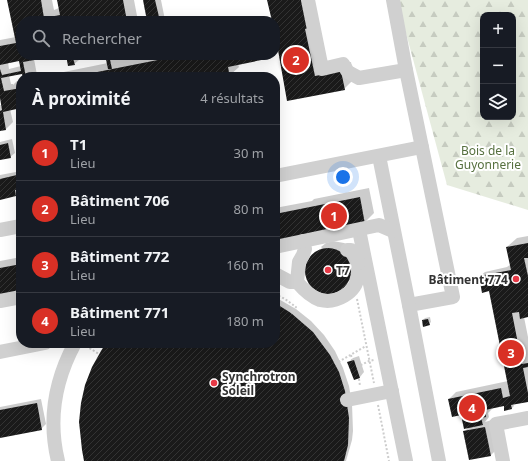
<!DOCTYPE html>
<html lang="fr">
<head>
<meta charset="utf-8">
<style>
  body { margin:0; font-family:"Noto Sans",sans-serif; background:#242831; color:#f1f3f6 }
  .controls { position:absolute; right:12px; top:12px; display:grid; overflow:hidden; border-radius:8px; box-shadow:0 4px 16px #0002 }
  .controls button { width:36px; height:36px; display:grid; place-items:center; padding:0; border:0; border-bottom:1px solid #363941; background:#171b24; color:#f1f3f6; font:20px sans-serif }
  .you { position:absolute; left:343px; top:177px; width:14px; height:14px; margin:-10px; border:3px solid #fff; border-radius:50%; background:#1a73e8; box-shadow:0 0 0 6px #1a73e833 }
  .badge { display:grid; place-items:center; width:26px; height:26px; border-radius:50%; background:#d93025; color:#fff; font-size:13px; font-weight:700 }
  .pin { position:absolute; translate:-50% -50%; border:2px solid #fff; box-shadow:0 1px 4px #0006 }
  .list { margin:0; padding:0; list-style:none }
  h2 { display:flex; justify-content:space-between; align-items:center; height:52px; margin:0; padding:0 16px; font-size:17px }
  h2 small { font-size:13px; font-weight:400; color:#9ea1a6 }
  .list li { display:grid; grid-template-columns:26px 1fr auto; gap:12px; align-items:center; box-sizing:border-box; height:56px; padding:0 16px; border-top:1px solid #363941 }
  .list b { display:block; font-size:15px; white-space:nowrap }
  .list p { margin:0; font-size:13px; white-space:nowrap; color:#9ea1a6 }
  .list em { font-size:13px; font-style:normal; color:#9ea1a6 }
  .icon { flex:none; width:22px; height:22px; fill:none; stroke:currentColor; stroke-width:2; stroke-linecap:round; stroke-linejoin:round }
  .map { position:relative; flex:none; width:528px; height:461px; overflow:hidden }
  .search { position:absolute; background:#171b24; box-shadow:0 4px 16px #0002; left:16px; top:16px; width:264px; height:44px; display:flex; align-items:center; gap:10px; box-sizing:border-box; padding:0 14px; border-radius:16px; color:#9ea1a6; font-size:15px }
  .panel { position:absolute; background:#171b24; box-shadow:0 4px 16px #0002; left:16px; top:72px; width:264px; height:276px; border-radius:16px }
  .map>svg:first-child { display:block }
</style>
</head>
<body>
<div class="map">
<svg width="528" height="461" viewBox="0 0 528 461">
  <defs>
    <pattern id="forest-firs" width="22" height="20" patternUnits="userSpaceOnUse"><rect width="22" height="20" fill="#e6ecdf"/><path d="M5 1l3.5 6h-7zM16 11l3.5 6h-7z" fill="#c6cbc0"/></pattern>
    <pattern id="building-hatch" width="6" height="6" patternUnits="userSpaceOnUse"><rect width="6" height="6" fill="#1a1a1a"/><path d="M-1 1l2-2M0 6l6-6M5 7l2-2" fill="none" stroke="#333"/></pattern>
  </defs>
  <rect width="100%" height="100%" fill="#fff"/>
  <path fill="url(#forest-firs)" fill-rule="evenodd" d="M397,0h131v210l-81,-25zM483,15h30v102h-30z"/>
  <g fill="#0003" fill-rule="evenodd">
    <path d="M8,0h44l2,10 5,-2 -1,-8h76l4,21h-117v34h34l-21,4 3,16 -2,2h-11l-1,-4 -14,2 2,9h2v1l4,-4h4v26l-11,2 3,13 -7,7 -6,1v-25h2l-2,-12v-53l16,-3zM20,59l1,7 -12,3 -1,-7z"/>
    <polygon points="144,0 161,0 165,20 164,21 149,21"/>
    <polygon points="268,0 313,0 324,67 351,62 354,79 344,89 288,100 278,49 275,52 275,21 273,21"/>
    <polygon points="67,55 78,55 79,60 74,64"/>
    <polygon points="106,55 120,55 121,60 148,55 272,55 270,57 238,64 239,67 229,76 225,77 39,77 108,63"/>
    <polygon points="12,139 15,153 10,157 0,159 0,142"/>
    <polygon points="21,171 21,188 20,188 20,191 15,195 0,199 0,175"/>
    <polygon points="369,188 374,213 364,223 275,240 275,208 312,201 314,199"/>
    <polygon points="528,236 528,316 524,317 528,337 528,401 513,404 514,406 512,408 505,410 504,405 493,408 488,413 489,417 485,422 492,420 498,448 491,455 464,432 468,428 461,414 449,399 456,392 508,381 490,292 480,276 485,272 507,267 511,264 507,247 517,238"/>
    <polygon points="333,241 344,243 350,247 355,275 339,291 332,294 320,293 314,289 309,284 305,273 306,265 312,255 315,252 315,253 322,248 321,247 326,243"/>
    <polygon points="21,257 21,290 0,294 0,261"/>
    <polygon points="275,297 296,309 311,321 324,335 335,351 343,368 349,386 352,404 353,431 352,440 346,461 85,461 108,343 275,343"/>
    <polygon points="430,317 431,322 429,324 423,320 425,318"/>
    <polygon points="359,356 364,372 360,377 354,379 349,362 353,358"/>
    <polygon points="41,399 46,424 41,429 0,437 0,407"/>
  </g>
  <g fill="url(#building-hatch)">
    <polygon points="7,0 41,0 44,18 60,15 57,0 123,0 127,21 21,21 21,55 56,55 57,56 23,62 26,77 23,77 22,74 1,78 4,91 21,88 21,108 3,112 6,130 0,131 0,111 2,110 0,98 0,69 2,75 21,71 19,61 0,65 0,46 16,43"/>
    <polygon points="143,0 155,0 160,21 147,21"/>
    <polygon points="267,0 302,0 308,28 305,29 315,76 341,71 345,90 287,101 278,50 275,51 275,21 272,21"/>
    <polygon points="66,55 72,55 75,65 68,66"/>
    <polygon points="105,55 109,55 112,69 108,69"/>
    <polygon points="183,55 270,55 271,58 228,67 230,77 77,77 77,76"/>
    <polygon points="8,143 11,158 0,160 0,145"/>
    <polygon points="21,174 21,189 15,190 16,196 0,200 0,179"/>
    <polygon points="360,197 365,224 275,241 275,214"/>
    <polygon points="528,243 528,258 524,258 528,276 528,317 520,319 519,312 512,313 522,364 528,363 528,367 523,368 528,393 528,402 511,405 512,409 504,411 504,406 485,410 486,417 481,418 483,425 464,429 461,415 452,417 448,399 501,388 503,398 510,396 489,291 482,293 479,276 511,270 506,247"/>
    <circle cx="328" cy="271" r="23"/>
    <polygon points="21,264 21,291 0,295 0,268"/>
    <polygon points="275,303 291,313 313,332 330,355 339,372 345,391 349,418 348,445 344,461 84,461 82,450 80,431 79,422 81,403 85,385 92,367 101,351 106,343 275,343"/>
    <polygon points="428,319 430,325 423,327 422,320"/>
    <polygon points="354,360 360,378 354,380 347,362"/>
    <polygon points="37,403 42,430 0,438 0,410"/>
    <polygon points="485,427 491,456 469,460 463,431"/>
  </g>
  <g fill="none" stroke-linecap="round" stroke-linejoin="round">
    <g stroke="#cdcdcd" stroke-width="2" stroke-dasharray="2 2" stroke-linecap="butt">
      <polyline points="275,294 285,299 296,307 291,313"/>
      <polyline points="357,299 374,383"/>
      <polyline points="86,346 99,354"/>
      <polyline points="351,355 352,360"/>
      <polyline points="335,364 366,346"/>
      <polyline points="357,367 369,361 374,360"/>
      <polyline points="359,379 360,386"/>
      <polyline points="378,405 389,461"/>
    </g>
    <g stroke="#d0d0d0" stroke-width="14">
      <polyline points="308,0 322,69 343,64 348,72 359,78 406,70"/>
      <polyline points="393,0 406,70 453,297 409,305"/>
      <polyline points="379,156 409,305 439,461"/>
      <polyline points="275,176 422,147"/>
      <polyline points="0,230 21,226"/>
      <polyline points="359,230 406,461"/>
      <path d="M303,241l2,8 -2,6 -4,7 -2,20c6,7 14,15 23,18 16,4 36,-7 38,-24 1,-5 0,-9 0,-13l5,-2"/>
      <polyline points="275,247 379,225 393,231"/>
      <polyline points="347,250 351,250 356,255 358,263"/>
      <polyline points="275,274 290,282 297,282"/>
      <polyline points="0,301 21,297"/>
      <polyline points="0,352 45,343"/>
      <polyline points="347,400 392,391"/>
      <path d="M58,461c-10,-41 -3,-81 17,-118"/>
      <polyline points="503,461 496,424 528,418"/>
    </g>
  </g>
  <g fill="#e63946" stroke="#fff" stroke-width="1.5">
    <circle cx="328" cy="270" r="4"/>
    <circle cx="516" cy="279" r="4"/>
    <circle cx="214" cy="383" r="4"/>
  </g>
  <g text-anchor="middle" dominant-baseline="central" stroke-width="4" stroke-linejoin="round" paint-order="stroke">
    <g font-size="12" fill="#56703f" stroke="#fff">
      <text x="488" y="150">Bois de la<tspan x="488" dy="14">Guyonnerie</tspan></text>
    </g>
    <g font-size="12" font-weight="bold" fill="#333" stroke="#fff" text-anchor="start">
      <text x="336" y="270">T7</text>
      <text x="508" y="279" text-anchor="end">Bâtiment 774</text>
      <text x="222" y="376">Synchrotron<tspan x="222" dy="14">Soleil</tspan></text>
    </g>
  </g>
</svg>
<div class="controls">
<button>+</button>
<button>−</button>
<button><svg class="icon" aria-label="layers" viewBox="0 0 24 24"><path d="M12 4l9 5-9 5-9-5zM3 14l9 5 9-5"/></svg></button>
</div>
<div class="you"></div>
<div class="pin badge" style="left:334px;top:216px">1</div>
<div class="pin badge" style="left:296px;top:60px">2</div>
<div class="pin badge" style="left:511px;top:353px">3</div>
<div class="pin badge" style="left:472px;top:408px">4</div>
<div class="search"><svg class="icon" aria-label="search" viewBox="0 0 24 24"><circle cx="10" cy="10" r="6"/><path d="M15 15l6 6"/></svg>Rechercher</div>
<section class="panel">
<h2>À proximité<small>4 résultats</small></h2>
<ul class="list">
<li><span class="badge">1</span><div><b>T1</b><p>Lieu</p></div><em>30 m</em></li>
<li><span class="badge">2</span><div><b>Bâtiment 706</b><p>Lieu</p></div><em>80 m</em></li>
<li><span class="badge">3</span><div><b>Bâtiment 772</b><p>Lieu</p></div><em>160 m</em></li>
<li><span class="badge">4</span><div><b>Bâtiment 771</b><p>Lieu</p></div><em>180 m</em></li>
</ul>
</section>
</div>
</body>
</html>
